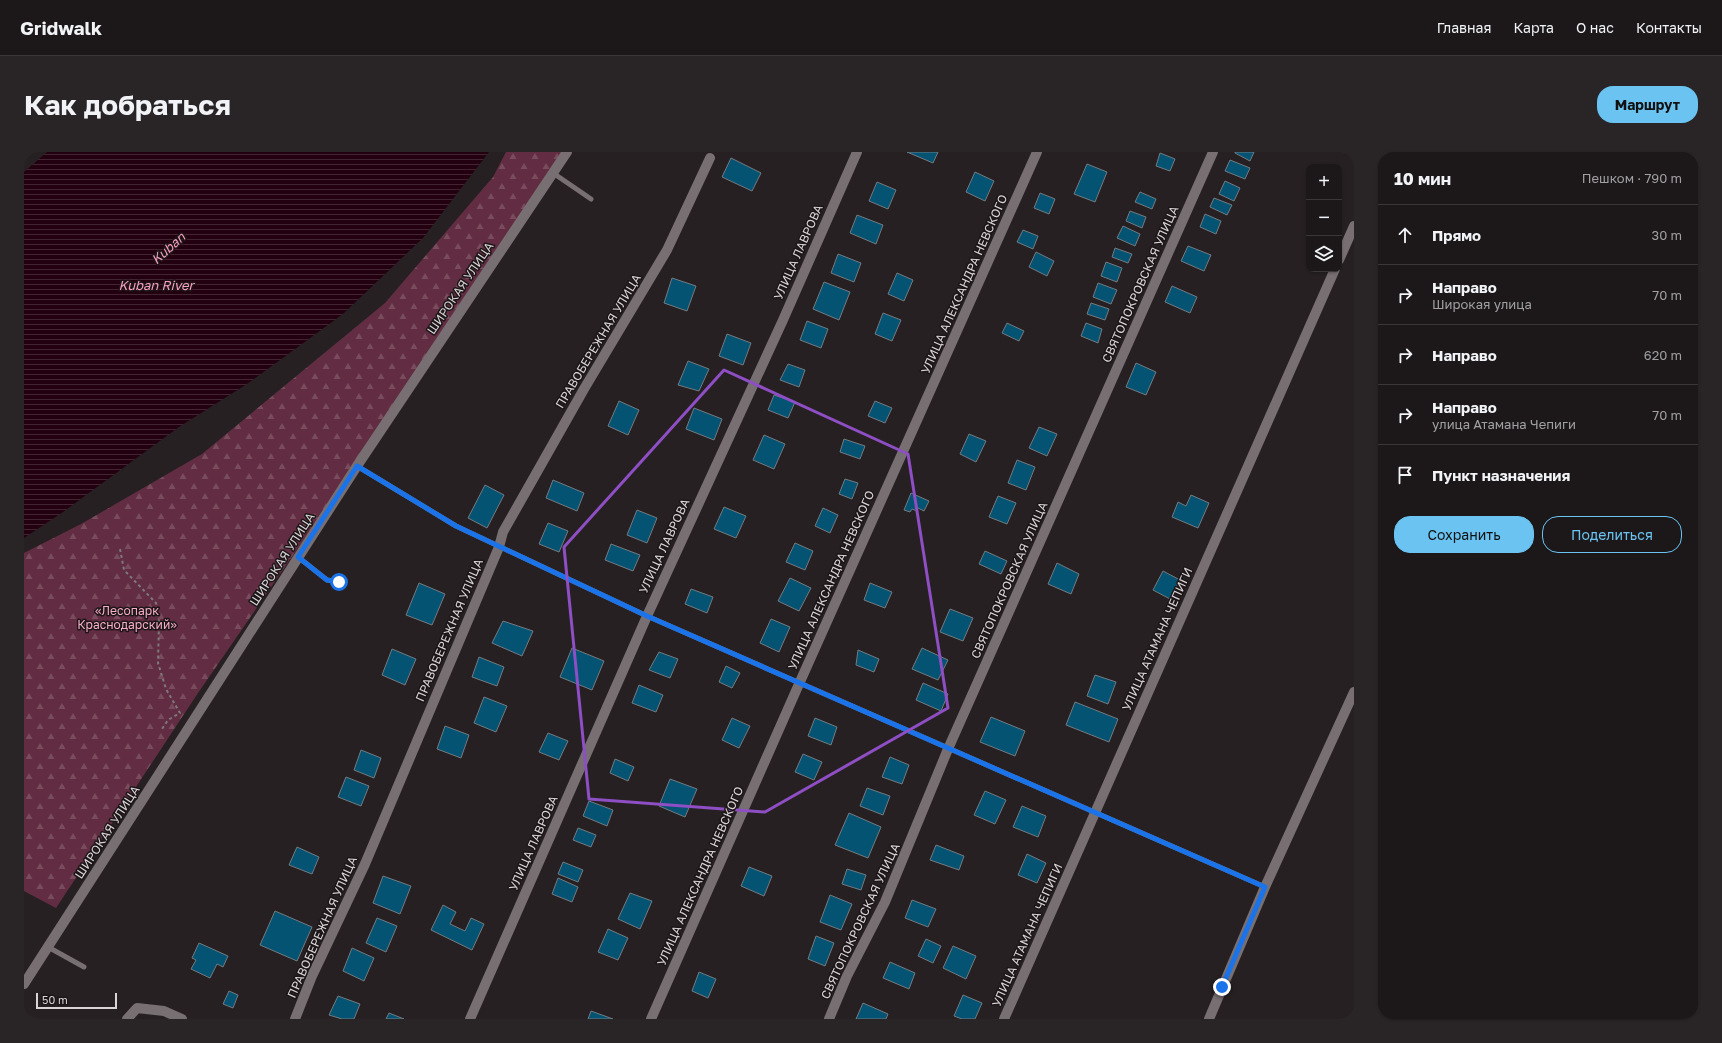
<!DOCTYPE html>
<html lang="ru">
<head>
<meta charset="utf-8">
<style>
  body { margin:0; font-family:"Golos Text",sans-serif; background:#292527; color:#f1f3f6 }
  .controls { position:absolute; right:12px; top:12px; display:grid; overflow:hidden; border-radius:8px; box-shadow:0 1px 3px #0004 }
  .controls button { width:36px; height:36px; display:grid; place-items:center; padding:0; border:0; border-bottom:1px solid #3a3739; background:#1c181a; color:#f1f3f6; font:20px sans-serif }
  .scale { position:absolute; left:12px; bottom:10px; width:81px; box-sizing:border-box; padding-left:4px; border:2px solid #d9d5d6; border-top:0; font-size:11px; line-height:14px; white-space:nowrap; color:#d9d5d6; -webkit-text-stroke:3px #1d1618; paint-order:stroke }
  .stop { position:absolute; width:12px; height:12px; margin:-9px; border:3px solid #1a73e8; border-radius:50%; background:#fff }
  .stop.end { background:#1a73e8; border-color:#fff; box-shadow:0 1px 4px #0008 }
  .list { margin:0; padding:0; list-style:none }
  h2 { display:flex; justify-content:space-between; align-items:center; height:52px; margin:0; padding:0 16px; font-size:17px }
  h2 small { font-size:13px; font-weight:400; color:#a0a0a2 }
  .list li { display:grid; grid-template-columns:26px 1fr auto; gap:12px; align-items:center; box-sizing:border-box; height:60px; padding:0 16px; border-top:1px solid #3a3739 }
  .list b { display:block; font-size:15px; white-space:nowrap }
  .list p { margin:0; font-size:13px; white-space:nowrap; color:#a0a0a2 }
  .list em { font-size:13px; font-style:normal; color:#a0a0a2 }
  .actions { display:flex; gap:8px; padding:12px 16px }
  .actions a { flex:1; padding:9px 0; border:1px solid #6ac3f1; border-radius:16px; text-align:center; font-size:14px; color:#6ac3f1 }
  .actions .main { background:#6ac3f1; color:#111 }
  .icon { flex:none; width:22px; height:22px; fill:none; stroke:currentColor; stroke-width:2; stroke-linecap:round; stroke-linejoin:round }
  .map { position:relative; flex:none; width:1330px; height:867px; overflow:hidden; border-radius:16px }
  header { display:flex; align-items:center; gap:24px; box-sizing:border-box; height:56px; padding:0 20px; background:#1c181a; border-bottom:1px solid #3a3739 }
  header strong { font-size:19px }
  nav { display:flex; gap:22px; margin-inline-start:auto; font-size:14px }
  .intro { display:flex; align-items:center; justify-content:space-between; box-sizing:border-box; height:96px; padding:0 24px }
  h1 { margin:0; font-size:28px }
  .button { padding:10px 18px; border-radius:16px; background:#6ac3f1; color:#111; font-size:14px; font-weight:700 }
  main { display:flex; gap:24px; padding:0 24px }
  aside { flex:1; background:#1c181a; border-radius:16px; box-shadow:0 1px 3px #0004 }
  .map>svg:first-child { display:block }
</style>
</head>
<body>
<header>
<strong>Gridwalk</strong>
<nav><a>Главная</a><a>Карта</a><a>О нас</a><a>Контакты</a></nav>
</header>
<div class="intro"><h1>Как добраться</h1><a class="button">Маршрут</a></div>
<main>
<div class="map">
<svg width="1330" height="867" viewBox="0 0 1330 867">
  <defs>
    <pattern id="forest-firs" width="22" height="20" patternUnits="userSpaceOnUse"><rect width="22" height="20" fill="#622d42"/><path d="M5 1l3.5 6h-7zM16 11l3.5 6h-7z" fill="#784b5d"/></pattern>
    <pattern id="water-rules" width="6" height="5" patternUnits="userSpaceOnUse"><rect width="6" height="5" fill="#230010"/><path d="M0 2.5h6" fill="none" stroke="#422432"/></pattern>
  </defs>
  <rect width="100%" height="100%" fill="#262022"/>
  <polygon fill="url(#forest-firs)" points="482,0 547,0 174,541 32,756 0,739 0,401 57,372 178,302 361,151 469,25"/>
  <polygon fill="url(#water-rules)" points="23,0 465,0 399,86 319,162 223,232 155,275 39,360 0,386 0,20"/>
  <g fill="#045373" stroke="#747b80">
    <polygon points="883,0 914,0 909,11"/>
    <polygon points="1211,0 1230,0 1226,9 1211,1"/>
    <polygon points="1136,1 1151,7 1146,19 1132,14"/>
    <polygon points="707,6 737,21 728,39 698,25"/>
    <polygon points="1206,8 1226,16 1221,27 1201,19"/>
    <polygon points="1063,12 1083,20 1071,50 1050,42"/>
    <polygon points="951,20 970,29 961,49 942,40"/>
    <polygon points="1201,29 1216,36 1210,49 1195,42"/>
    <polygon points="853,30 872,38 864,57 845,49"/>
    <polygon points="1116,40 1132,47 1128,57 1111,50"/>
    <polygon points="1016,41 1031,47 1025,62 1010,56"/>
    <polygon points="1190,46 1208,53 1203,63 1186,55"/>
    <polygon points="1106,59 1122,65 1118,76 1102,69"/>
    <polygon points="1181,62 1197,69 1192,82 1176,75"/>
    <polygon points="833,63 859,73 852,92 826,81"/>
    <polygon points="1099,74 1116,82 1111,94 1093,86"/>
    <polygon points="999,78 1014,84 1009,97 993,90"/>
    <polygon points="1164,94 1187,103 1180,119 1157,109"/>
    <polygon points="1091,96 1108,102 1104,111 1088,105"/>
    <polygon points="1012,100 1030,109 1023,124 1005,115"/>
    <polygon points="814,102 837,111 830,130 807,121"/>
    <polygon points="1082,110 1098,116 1093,130 1077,124"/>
    <polygon points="873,121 889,128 880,149 864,142"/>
    <polygon points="648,126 672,134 663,159 640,151"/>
    <polygon points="800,130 826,140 815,168 789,157"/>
    <polygon points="1074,131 1093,138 1087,152 1069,145"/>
    <polygon points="1148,134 1173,145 1166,161 1141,150"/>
    <polygon points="1067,151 1085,157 1081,168 1063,162"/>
    <polygon points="859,161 877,168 868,189 851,182"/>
    <polygon points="783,169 804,177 797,196 776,188"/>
    <polygon points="983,171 1000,179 995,189 978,181"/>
    <polygon points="1062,171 1078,177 1074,191 1057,184"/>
    <polygon points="703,182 727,191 719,213 695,204"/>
    <polygon points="664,209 685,217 675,239 654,233"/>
    <polygon points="1112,211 1132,220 1122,243 1102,235"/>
    <polygon points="764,212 781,218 775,235 756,228"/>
    <polygon points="750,243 771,250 764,266 744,258"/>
    <polygon points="595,249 615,258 604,283 584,274"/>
    <polygon points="851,249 868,256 861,271 844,264"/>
    <polygon points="670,256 698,267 690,288 662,277"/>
    <polygon points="1015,275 1033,282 1023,304 1005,296"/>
    <polygon points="945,282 962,289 952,310 936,302"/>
    <polygon points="740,283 761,292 750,317 729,308"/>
    <polygon points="820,287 841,294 836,307 816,300"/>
    <polygon points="993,308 1011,315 1002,338 984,331"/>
    <polygon points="821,327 834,331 828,347 815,342"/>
    <polygon points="529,328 560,341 553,359 522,346"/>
    <polygon points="461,333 480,343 463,376 444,366"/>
    <polygon points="887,341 905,349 900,359 894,356 893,359 888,357 886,360 880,358"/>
    <polygon points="1167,343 1185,351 1174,376 1148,365 1154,350 1162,354"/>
    <polygon points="974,344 992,351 983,372 965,365"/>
    <polygon points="700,355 722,364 712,386 690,377"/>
    <polygon points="799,356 814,363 806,381 791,374"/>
    <polygon points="613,358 633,366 623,391 603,383"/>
    <polygon points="524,371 544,379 535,400 515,392"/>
    <polygon points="771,391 789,399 781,418 762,410"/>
    <polygon points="587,392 616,403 609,419 581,408"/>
    <polygon points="961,399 983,409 977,422 955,412"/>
    <polygon points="1033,411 1055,422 1047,442 1024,432"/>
    <polygon points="1139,419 1156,428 1146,447 1129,438"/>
    <polygon points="766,426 787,436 775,459 754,449"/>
    <polygon points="395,431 421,442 408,473 382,463"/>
    <polygon points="846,431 868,440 861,456 840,448"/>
    <polygon points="667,437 689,445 683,461 661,452"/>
    <polygon points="926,457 949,466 939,489 916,480"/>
    <polygon points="747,467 766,475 755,500 736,491"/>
    <polygon points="479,469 509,479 498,504 468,491"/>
    <polygon points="548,496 580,509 568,538 536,525"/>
    <polygon points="898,496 924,508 914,528 888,517"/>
    <polygon points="368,497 392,507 381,533 358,523"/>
    <polygon points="834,498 855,507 850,520 832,513"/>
    <polygon points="635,500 654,507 646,526 625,518"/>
    <polygon points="455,505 480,515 473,534 448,525"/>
    <polygon points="702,514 716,521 708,536 695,530"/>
    <polygon points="1071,523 1092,530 1084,552 1063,544"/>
    <polygon points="899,531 924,542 917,559 892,548"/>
    <polygon points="615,533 639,543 632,560 608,551"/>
    <polygon points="460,545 483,554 472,580 450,571"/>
    <polygon points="1051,550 1094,567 1085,590 1042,573"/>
    <polygon points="967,565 1001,579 991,604 956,590"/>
    <polygon points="708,566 726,574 715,596 698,588"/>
    <polygon points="791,566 813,575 807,593 784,584"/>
    <polygon points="421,574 445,583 437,606 413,597"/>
    <polygon points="524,581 544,589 535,608 515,600"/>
    <polygon points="337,598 357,606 350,626 330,618"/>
    <polygon points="779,602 798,610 790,628 771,620"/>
    <polygon points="866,605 885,613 878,632 858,625"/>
    <polygon points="591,607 610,615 604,629 586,621"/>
    <polygon points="322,625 345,634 337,654 314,645"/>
    <polygon points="646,627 673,637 661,665 635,654"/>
    <polygon points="843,636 866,644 859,663 836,654"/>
    <polygon points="961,639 982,648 971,672 950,663"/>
    <polygon points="565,649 589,658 583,674 559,664"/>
    <polygon points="998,654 1022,664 1014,685 989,675"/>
    <polygon points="825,661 857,675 844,706 811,693"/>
    <polygon points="554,676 572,683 567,695 549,688"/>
    <polygon points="912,693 940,704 935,718 906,708"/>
    <polygon points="273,695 295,705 288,722 265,713"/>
    <polygon points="1003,702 1022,711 1013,731 994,723"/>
    <polygon points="539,710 559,718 554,730 534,722"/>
    <polygon points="725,715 748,724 740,744 717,734"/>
    <polygon points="823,717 842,723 837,738 818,732"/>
    <polygon points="359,724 387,734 376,762 349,751"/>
    <polygon points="534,726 554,735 548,750 528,742"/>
    <polygon points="606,741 628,749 616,777 594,767"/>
    <polygon points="806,743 828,752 817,778 796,770"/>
    <polygon points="888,748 912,757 904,775 881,766"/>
    <polygon points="419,753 432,760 426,772 441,779 447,766 460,772 448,798 407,778"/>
    <polygon points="251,759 288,775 273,809 236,793"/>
    <polygon points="353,766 373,774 362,800 342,791"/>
    <polygon points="584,777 604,786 594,808 574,800"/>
    <polygon points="792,784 810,791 801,814 784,807"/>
    <polygon points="902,787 917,794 909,811 894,804"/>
    <polygon points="175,791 204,804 199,815 193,812 186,826 167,817 172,808 168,806"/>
    <polygon points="929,794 952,804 942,827 919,816"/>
    <polygon points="328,796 350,806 340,829 319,819"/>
    <polygon points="866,810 891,821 885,837 859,826"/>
    <polygon points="675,820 692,827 684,846 668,839"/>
    <polygon points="205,839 214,843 209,856 199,852"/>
    <polygon points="939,843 958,851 951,867 938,867 930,864"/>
    <polygon points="314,844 336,852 330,867 318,867 305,863"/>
    <polygon points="839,851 864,862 862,867 832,867"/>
    <polygon points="567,859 589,867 564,867"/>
    <polygon points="365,861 380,867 362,867"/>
  </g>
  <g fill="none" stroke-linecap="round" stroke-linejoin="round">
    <polyline stroke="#7e797b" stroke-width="2" stroke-dasharray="3 3" stroke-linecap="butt" points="96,397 100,418 132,451 135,470 134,511 142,537 156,561 144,568 138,577"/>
    <g stroke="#776f72" stroke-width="5">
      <polyline points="529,21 567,47"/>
      <polyline points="333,314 432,374 623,464 1241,735"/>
      <polyline points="274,405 303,428 315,430"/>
      <polyline points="24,795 60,815"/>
    </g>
    <g stroke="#776f72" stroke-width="10">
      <polyline points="1315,108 1330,74"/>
      <polyline points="0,832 333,314 543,0"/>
      <polyline points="103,867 113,856 140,859 158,867"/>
      <polyline points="271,867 288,824 341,712 475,395 479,380 560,237 643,98 686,6"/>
      <polyline points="446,867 623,464 759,168 833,0"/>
      <polyline points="627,867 775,532 1013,0"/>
      <polyline points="805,867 823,824 861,750 924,597 1189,0"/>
      <polyline points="980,867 1311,117"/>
      <polyline points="1185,867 1241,735 1330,540"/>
    </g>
  </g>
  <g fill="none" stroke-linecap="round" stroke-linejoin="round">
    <polyline stroke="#1a73e8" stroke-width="5" points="315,430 303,428 274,405 333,314 432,374 623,464 1241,735 1198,835"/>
  </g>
  <path fill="none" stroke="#8e4ec4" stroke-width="3" stroke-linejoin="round" d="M700,218l184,84 40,254 -183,104 -176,-13 -25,-252z"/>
  <g text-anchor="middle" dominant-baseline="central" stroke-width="3" stroke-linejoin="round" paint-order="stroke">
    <g font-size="12" fill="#d9d5d6" stroke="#1d1618">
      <text transform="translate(774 100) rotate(-66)">УЛИЦА ЛАВРОВА</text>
      <text transform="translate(940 132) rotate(-66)">УЛИЦА АЛЕКСАНДРА НЕВСКОГО</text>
      <text transform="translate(1116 132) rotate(-66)">СВЯТОПОКРОВСКАЯ УЛИЦА</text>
      <text transform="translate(436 136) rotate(-56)">ШИРОКАЯ УЛИЦА</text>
      <text transform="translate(574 189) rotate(-59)">ПРАВОБЕРЕЖНАЯ УЛИЦА</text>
      <text transform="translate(640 394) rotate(-65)">УЛИЦА ЛАВРОВА</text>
      <text transform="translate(258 407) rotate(-57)">ШИРОКАЯ УЛИЦА</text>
      <text transform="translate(807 428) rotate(-66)">УЛИЦА АЛЕКСАНДРА НЕВСКОГО</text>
      <text transform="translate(985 428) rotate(-66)">СВЯТОПОКРОВСКАЯ УЛИЦА</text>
      <text transform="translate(425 478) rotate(-67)">ПРАВОБЕРЕЖНАЯ УЛИЦА</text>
      <text transform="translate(1133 487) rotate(-66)">УЛИЦА АТАМАНА ЧЕПИГИ</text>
      <text transform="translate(83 680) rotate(-57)">ШИРОКАЯ УЛИЦА</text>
      <text transform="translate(509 691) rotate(-66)">УЛИЦА ЛАВРОВА</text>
      <text transform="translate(676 724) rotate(-66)">УЛИЦА АЛЕКСАНДРА НЕВСКОГО</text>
      <text transform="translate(836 769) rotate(-65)">СВЯТОПОКРОВСКАЯ УЛИЦА</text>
      <text transform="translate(298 775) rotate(-66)">ПРАВОБЕРЕЖНАЯ УЛИЦА</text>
      <text transform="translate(1003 783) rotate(-66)">УЛИЦА АТАМАНА ЧЕПИГИ</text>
    </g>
    <g font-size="12" fill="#f8aec8" stroke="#1d1618">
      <text x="103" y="458">«Лесопарк<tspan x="103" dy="14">Краснодарский»</tspan></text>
    </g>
    <g font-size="13" font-style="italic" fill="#f99ebf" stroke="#1d1618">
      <text transform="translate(144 96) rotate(-42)">Kuban</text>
      <text x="132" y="133">Kuban River</text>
    </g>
  </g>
</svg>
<div class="controls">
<button>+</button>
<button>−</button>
<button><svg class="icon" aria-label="layers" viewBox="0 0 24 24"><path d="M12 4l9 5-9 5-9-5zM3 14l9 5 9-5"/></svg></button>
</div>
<div class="scale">50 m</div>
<div class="stop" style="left:315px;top:430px"></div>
<div class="stop end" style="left:1198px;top:835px"></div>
</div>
<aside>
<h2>10 мин<small>Пешком · 790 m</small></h2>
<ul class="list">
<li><svg class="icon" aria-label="ahead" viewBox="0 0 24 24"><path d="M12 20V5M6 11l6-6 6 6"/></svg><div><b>Прямо</b></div><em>30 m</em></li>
<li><svg class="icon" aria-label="right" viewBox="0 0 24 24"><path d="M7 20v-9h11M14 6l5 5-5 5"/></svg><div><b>Направо</b><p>Широкая улица</p></div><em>70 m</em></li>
<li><svg class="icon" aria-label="right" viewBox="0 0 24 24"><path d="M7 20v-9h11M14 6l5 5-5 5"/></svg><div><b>Направо</b></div><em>620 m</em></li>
<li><svg class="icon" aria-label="right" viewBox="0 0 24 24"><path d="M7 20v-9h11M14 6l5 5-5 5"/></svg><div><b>Направо</b><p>улица Атамана Чепиги</p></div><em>70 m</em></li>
<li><svg class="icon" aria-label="arrive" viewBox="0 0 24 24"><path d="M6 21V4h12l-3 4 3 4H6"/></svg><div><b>Пункт назначения</b></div></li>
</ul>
<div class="actions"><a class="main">Сохранить</a><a>Поделиться</a></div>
</aside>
</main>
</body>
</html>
